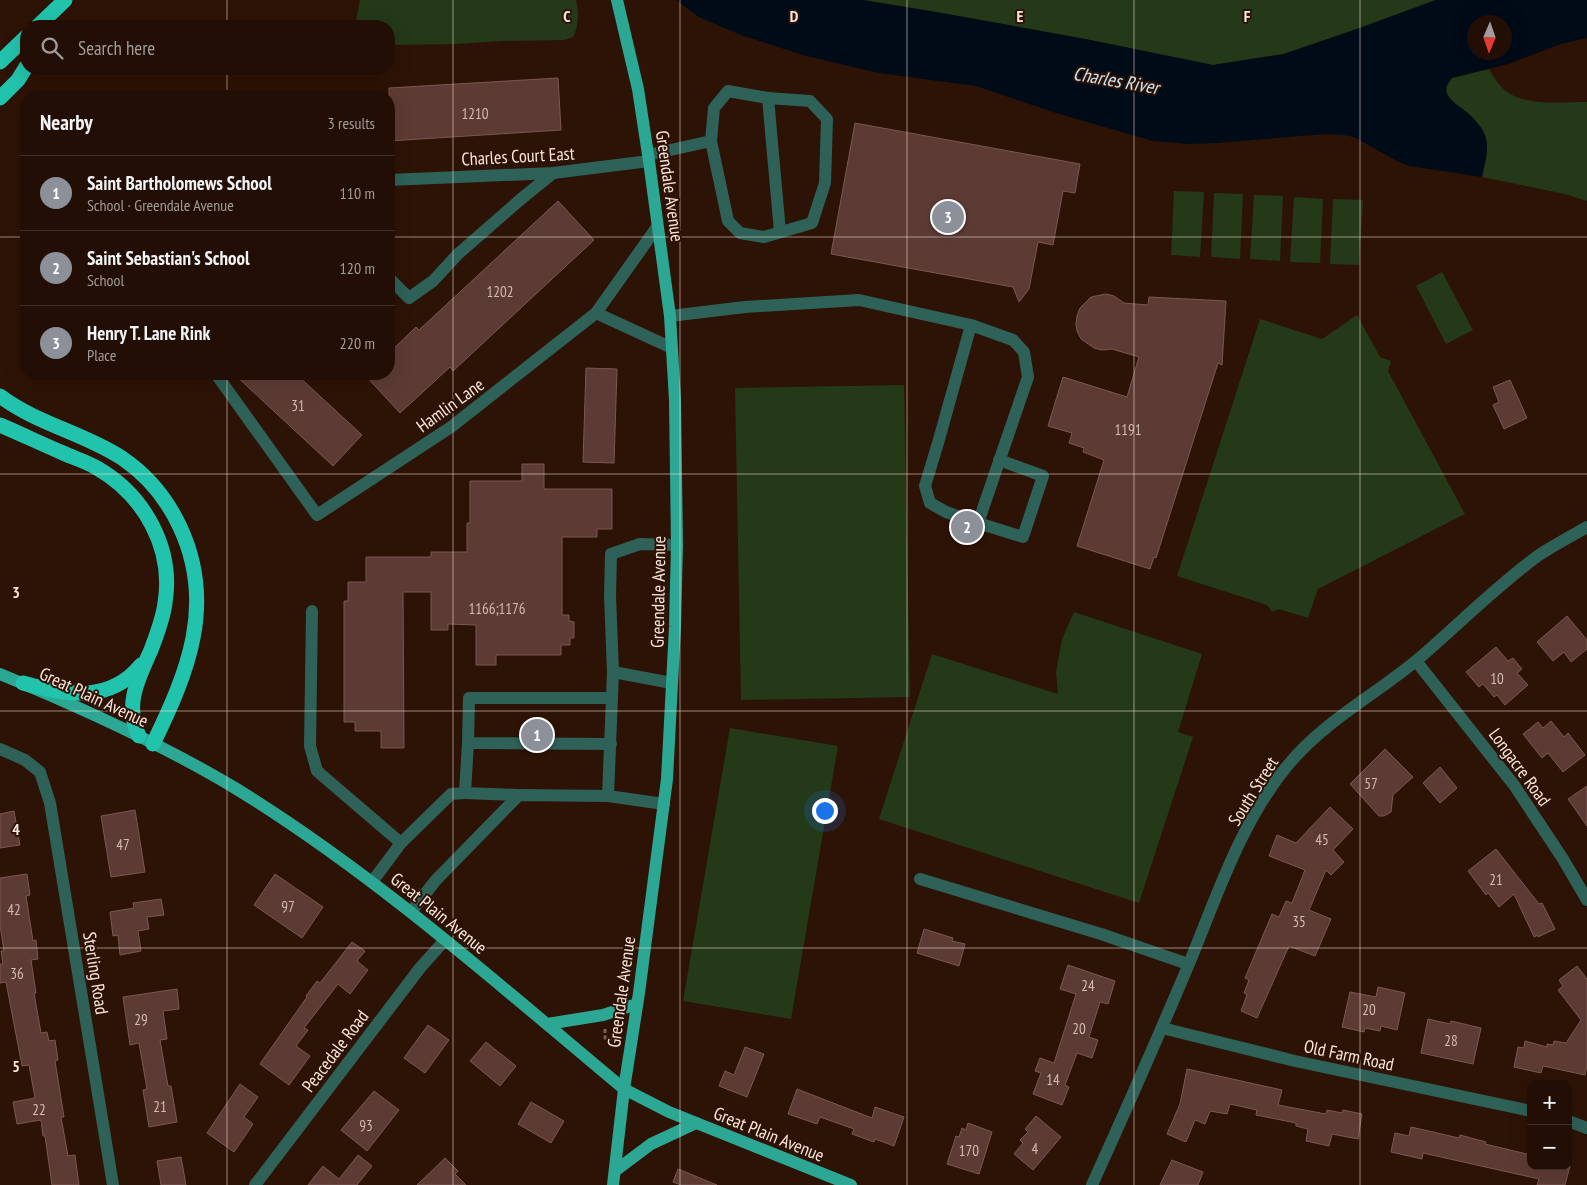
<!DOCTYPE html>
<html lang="en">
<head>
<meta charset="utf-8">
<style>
  body { margin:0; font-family:"PT Sans Narrow",sans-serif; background:#2e1c13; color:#f1f3f6 }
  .controls { position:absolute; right:15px; bottom:15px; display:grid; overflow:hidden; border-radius:10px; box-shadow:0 5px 20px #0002 }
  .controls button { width:45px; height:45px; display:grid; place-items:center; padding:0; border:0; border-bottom:1px solid #3f2e26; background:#220e04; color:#f1f3f6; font:25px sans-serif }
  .compass { position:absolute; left:1467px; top:15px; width:45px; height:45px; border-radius:50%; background:#220e04; box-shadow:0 5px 20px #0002; rotate:182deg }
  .you { position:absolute; left:824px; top:810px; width:18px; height:18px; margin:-12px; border:4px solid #fff; border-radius:50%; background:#1a73e8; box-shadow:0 0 0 8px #1a73e833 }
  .badge { display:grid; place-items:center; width:32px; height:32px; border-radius:50%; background:#8c9099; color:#fff; font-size:16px; font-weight:700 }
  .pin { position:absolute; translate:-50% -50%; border:2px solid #fff; box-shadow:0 1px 5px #0006 }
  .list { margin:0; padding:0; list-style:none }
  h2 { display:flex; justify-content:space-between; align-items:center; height:65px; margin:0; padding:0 20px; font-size:21px }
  h2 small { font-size:16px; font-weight:400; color:#a29c9a }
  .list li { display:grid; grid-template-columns:32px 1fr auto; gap:15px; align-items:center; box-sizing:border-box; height:75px; padding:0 20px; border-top:1px solid #3f2e26 }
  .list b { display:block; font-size:19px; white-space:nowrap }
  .list p { margin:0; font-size:16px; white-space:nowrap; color:#a29c9a }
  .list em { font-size:16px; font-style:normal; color:#a29c9a }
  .icon { flex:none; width:28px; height:28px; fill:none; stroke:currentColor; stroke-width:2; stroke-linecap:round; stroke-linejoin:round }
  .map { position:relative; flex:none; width:1587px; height:1185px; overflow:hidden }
  .search { position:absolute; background:#220e04; box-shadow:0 5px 20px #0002; left:20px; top:20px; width:375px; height:55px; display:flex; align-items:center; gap:12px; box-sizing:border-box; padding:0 18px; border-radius:20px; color:#a29c9a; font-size:19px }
  .panel { position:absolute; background:#220e04; box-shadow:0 5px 20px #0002; left:20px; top:90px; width:375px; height:290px; border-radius:20px }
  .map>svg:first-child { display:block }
</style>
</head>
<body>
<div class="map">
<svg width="1587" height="1185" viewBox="0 0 1587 1185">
  <rect width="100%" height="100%" fill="#2d1305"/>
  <g fill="#233918">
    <path d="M360,0h216c3,13 3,25 -3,37l-10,3 -62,1 -45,3 -67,1v-19h-34z"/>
    <polygon points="863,0 1436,0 1354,30 1283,54 1213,65 1085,39 936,12"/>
    <path d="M1489,69c5,8 11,19 20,24 18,13 56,9 78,9v99l-22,-7 -83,-17c3,-15 9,-32 1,-46 -3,-5 -8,-11 -12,-15 -11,-11 -36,-20 -19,-38z"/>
    <polygon points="1174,191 1204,192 1200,257 1171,255"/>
    <polygon points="1214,193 1243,194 1240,259 1211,257"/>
    <polygon points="1254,195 1283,196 1280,261 1250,259"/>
    <polygon points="1294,197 1323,199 1320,263 1290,262"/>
    <polygon points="1333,199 1363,200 1359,265 1330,264"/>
    <polygon points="1442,272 1473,330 1446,344 1416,286"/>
    <polygon points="1357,315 1380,357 1391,361 1388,371 1465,514 1318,589 1308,618 1279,609 1272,612 1267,605 1177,576 1260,319 1322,339"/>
    <polygon points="904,385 910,697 741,700 735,388"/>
    <polygon points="1074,612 1202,654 1178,732 1193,737 1139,903 879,819 932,654 1058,694 1056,672 1062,639"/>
    <polygon points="730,728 838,746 791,1019 683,1001"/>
  </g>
  <path fill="#000b18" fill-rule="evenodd" d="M676,0h187l73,12 149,27 128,26 71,-11 70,-24 82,-30h151v38l-26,6 -53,20 -56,14c-17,18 8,27 19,38 4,4 9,10 12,15 8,14 2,31 -1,46l-73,-11 -12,-5 -43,-24 -11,-2 -17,-1 -109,9 -29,1 -35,-3 -97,-28 -80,-27 -97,-13 -73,-17 -65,-21 -42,-18zM1474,22h30v30h-30z"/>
  <g fill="#5d3b35" stroke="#7c5751">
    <polygon points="558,78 561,130 389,141 389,88"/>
    <polygon points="855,123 1080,164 1075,193 1063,191 1053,245 1038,242 1029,289 1019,302 1013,287 831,254"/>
    <polygon points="558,201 594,240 453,371 450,367 400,413 364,374 389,374 389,353 416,327 419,330"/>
    <polygon points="1106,294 1114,296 1124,303 1148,305 1149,297 1226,301 1222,365 1218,363 1156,558 1154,557 1150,569 1077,546 1104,460 1083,452 1084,448 1069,443 1072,433 1048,426 1063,377 1127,397 1139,357 1112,349 1102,350 1094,348 1081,339 1077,331 1076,324 1077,316 1080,308 1091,297"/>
    <polygon points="586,368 617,369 614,463 583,462"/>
    <polygon points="234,374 296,374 362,435 333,466"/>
    <polygon points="1510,380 1527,418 1504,429 1493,405 1499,402 1493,387"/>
    <polygon points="522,464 544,464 544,489 612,489 612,529 597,529 597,537 562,537 562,615 569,615 569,621 574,622 574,638 570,638 570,645 561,645 561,655 496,655 496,665 476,665 476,625 448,624 448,630 431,630 431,592 403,592 404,748 381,748 381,731 355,731 355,722 344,722 344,601 348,601 348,582 366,582 366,557 431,557 431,552 467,552 467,523 470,523 470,481 522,481"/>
    <polygon points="1567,616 1587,640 1587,649 1571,662 1564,652 1553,661 1537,642"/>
    <polygon points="1496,647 1508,661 1513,658 1522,669 1517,673 1528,685 1505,705 1497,695 1494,697 1483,684 1479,687 1466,672"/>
    <polygon points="1551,721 1564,737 1568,733 1585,755 1563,772 1548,753 1542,758 1523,734 1538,722 1543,728"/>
    <polygon points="1385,749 1413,777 1393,795 1391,812 1384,816 1379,816 1350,784"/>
    <polygon points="1440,767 1457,788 1440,803 1423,783"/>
    <polygon points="1587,786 1587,826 1568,799"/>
    <polygon points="1330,807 1353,829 1333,850 1344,862 1331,875 1326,870 1309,910 1331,919 1315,956 1289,946 1257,1018 1241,1011 1247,995 1244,993 1249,980 1245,978 1272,914 1279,917 1286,901 1292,903 1305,870 1269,856 1277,835 1296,843"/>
    <polygon points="135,810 145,872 111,877 101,816"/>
    <polygon points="14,811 20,845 0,848 0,814"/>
    <polygon points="1496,849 1539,904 1542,903 1555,929 1538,937 1538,935 1534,937 1514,894 1499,907 1488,893 1486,895 1468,871"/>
    <polygon points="27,874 30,895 26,896 33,941 36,940 38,959 31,960 36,993 34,993 41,1033 47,1032 49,1041 55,1040 58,1060 55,1061 64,1117 61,1117 68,1156 75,1155 79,1185 52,1185 45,1136 43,1136 41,1120 17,1124 13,1102 35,1098 29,1065 22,1066 6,982 0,983 0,964 3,964 1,951 4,951 0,925 0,878"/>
    <polygon points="275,874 323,907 302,938 254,905"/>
    <polygon points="161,899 164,915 147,917 149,929 138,931 141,951 120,955 118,935 113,936 110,912 134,908 133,903"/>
    <polygon points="924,929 953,938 952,941 965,944 959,966 917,953"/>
    <polygon points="352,942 365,951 357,961 368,970 350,994 338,984 304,1028 308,1030 296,1046 310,1056 289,1085 260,1064 307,997 306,996 317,981 320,983"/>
    <polygon points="1068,965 1115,981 1108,1004 1100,1002 1089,1037 1098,1040 1092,1058 1077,1053 1065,1085 1069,1087 1062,1105 1033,1094 1041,1073 1035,1071 1040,1058 1054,1063 1076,994 1060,989"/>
    <polygon points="1577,966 1587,979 1587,1066 1585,1075 1543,1066 1541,1073 1514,1067 1518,1047 1524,1048 1525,1041 1547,1047 1547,1044 1553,1045 1554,1041 1566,1043 1581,1020 1558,990 1563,986 1559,980"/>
    <polygon points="1378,987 1405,993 1397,1030 1381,1026 1380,1031 1365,1028 1364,1032 1342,1027 1350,992 1376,997"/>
    <polygon points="177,989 179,1009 163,1011 167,1039 160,1040 168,1086 171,1086 177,1122 149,1127 143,1090 147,1089 139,1043 130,1045 123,997"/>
    <polygon points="1428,1019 1450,1024 1451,1021 1481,1028 1473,1064 1421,1053"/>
    <polygon points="428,1025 449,1040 425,1073 404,1058"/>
    <polygon points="486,1042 516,1066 500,1086 470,1061"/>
    <polygon points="745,1047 764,1054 747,1097 719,1086 725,1071 734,1075"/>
    <polygon points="1187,1069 1282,1090 1278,1105 1326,1114 1327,1110 1342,1113 1343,1110 1362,1114 1358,1139 1332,1134 1329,1146 1306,1141 1308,1129 1296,1126 1296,1123 1256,1115 1257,1110 1230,1104 1227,1114 1210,1111 1205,1124 1195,1120 1186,1142 1167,1134 1180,1104"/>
    <polygon points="240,1084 258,1097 244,1117 253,1124 234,1152 207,1133"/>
    <polygon points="797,1089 872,1118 875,1107 904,1117 894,1146 875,1139 874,1142 852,1134 854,1129 820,1117 817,1124 788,1114"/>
    <polygon points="374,1091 399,1110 367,1151 341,1130"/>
    <polygon points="531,1102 564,1121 551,1143 518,1124"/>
    <polygon points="1036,1116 1061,1137 1033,1170 1014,1154 1023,1143 1020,1140 1028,1132 1025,1129"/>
    <polygon points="968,1123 992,1132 979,1174 947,1164 956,1136 959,1137 962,1128 966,1130"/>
    <polygon points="1411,1127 1459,1138 1460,1135 1486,1142 1485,1144 1531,1155 1531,1166 1570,1166 1565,1185 1537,1185 1539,1179 1423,1153 1422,1159 1391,1152 1395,1133 1409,1136"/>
    <polygon points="358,1155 372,1166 357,1185 308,1185 323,1166 339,1179"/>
    <polygon points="181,1157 186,1185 161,1185 157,1161"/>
    <polygon points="445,1158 458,1171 455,1174 466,1185 417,1185"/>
    <polygon points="1172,1160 1203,1172 1198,1185 1160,1185"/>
    <polygon points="678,1169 717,1185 681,1185 673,1182"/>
  </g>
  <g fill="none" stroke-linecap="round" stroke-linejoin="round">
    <polyline stroke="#796155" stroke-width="3" stroke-dasharray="4 2.5" stroke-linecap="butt" points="605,1029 605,1038 612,1039"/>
    <g stroke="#2e6158" stroke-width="12">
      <polyline points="768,98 780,232"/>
      <polyline points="648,155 711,141 728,221 740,233 764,237 812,223 825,183 827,119 810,101 768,98 728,91 714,108 711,141"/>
      <polyline points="389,180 553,173 649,161"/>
      <polyline points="389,278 409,298 433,281 458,254 521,199 553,173"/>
      <polyline points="596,313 672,348"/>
      <polyline points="670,316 745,307 859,300 971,325 938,443 925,486 930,503 946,512 978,523 1028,377 1024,352 1013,340 971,325"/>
      <polyline points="216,374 317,515 451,427 596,313 657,227"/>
      <polyline points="978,523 1023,537 1043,476 999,460"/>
      <polyline points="312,611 310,746 317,771 401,843"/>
      <polyline points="1416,661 1514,785 1563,859 1587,900"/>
      <polyline points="613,672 672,683"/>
      <polyline points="611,744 468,743 469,698 612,698"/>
      <polyline points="0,749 25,760 40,772 50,803 113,1185"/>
      <polyline points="465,793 519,795"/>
      <polyline points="608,796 613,672 610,596 611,554 640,544 677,545"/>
      <polyline points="920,879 1101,934 1188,964"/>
      <polyline points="372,882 401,843 451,794 465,793 468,743"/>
      <polyline points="411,912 436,880 519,795 608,796 664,804"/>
      <polyline points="1162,1028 1295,1061 1531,1111"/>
      <polyline points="1568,1121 1587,1128"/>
      <polyline points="255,1185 420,968 445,940"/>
      <path d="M1092,1185c34,-75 67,-150 99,-226 27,-66 51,-139 97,-194 37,-45 91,-72 135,-110 38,-33 75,-70 116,-100 15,-10 32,-19 48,-28"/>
    </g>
    <g stroke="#2ba794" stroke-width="12">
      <path d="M0,674c80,33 160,69 235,114 140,86 263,196 389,301l45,23 182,73"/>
      <polyline points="547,1024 603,1015 637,1004"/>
      <polyline points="615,1171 651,1144 696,1123"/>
      <polyline points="613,1185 624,1089 639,993 667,779 675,627 677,545 675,400 670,316 649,161 638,89 617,0"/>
    </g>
    <g stroke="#22c3ad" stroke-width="15">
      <polyline points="38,26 65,0"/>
      <polyline points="0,62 26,37"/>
      <polyline points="0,98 18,80 26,67"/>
      <path d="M0,396c37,28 84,37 122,62 25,17 45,41 58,69 36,77 8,145 -27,217"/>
      <path d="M0,425c21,9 42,19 63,28 11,5 24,9 34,15 47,27 77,80 68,135 -2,16 -8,31 -14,47 -13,29 -27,55 -12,86"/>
      <path d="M23,683c42,12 86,21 118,-18"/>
    </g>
  </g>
  <path fill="none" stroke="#fae6dd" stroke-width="1" stroke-opacity="0.55" d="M227,0v26M453,0v1185M680,0v1185M907,0v1185M1134,0v1185M1360,0v1185M227,69v27M0,237h26M389,237h1198M227,374v811M0,474h1587M0,711h1587M0,948h1587"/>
  <g text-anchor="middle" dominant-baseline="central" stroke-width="4" stroke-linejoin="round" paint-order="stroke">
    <g font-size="15" fill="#d3bbb3">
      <text x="475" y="113">1210</text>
      <text x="500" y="291">1202</text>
      <text x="298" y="405">31</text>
      <text x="1128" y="429">1191</text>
      <text x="497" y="608">1166;1176</text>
      <text x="1497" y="678">10</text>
      <text x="1371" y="783">57</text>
      <text x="1322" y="839">45</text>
      <text x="123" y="844">47</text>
      <text x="1496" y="879">21</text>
      <text x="288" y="906">97</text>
      <text x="14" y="909">42</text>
      <text x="1299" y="921">35</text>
      <text x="17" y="973">36</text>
      <text x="1088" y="985">24</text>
      <text x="1369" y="1009">20</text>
      <text x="141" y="1019">29</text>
      <text x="1079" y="1028">20</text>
      <text x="1451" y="1040">28</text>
      <text x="1053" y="1079">14</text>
      <text x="160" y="1106">21</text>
      <text x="39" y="1109">22</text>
      <text x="366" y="1125">93</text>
      <text x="1035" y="1148">4</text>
      <text x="969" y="1150">170</text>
    </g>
    <g font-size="18" fill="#fae6dd" stroke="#2d1305">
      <text transform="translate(518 156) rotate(-3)">Charles Court East</text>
      <text transform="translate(670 186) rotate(82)">Greendale Avenue</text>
      <text transform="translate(450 405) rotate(-36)">Hamlin Lane</text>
      <text transform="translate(658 592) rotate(-89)">Greendale Avenue</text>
      <text transform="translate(94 697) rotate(25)">Great Plain Avenue</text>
      <text transform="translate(1520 767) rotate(54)">Longacre Road</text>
      <text transform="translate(1253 791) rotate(-58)">South Street</text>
      <text transform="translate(439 913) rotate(39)">Great Plain Avenue</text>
      <text transform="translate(96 973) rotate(81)">Sterling Road</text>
      <text transform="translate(621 992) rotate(-82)">Greendale Avenue</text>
      <text transform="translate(335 1051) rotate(-53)">Peacedale Road</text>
      <text transform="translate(1349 1055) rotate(12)">Old Farm Road</text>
      <text transform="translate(769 1134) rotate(22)">Great Plain Avenue</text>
    </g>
    <g font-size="19" font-style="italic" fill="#cae5f8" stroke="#2d1305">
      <text transform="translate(1116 80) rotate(10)">Charles River</text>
    </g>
  </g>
  <g font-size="16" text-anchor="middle" font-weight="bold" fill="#fae6dd" stroke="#2d1305" stroke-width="4" stroke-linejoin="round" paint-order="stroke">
    <text x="567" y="22">C</text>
    <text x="794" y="22">D</text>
    <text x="1020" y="22">E</text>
    <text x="1247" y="22">F</text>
    <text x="16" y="598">3</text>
    <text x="16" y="835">4</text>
    <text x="16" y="1072">5</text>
  </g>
</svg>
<div class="controls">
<button>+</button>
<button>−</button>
</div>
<svg class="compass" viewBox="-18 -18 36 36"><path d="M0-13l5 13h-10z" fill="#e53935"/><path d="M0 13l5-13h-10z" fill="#a29c9a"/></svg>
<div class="you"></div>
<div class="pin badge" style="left:537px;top:735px">1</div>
<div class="pin badge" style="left:967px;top:527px">2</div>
<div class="pin badge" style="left:948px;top:217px">3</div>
<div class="search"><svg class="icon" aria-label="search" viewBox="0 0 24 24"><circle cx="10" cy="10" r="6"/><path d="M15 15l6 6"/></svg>Search here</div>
<section class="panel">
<h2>Nearby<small>3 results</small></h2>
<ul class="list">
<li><span class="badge">1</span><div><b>Saint Bartholomews School</b><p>School · Greendale Avenue</p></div><em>110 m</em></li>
<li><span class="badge">2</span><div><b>Saint Sebastian's School</b><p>School</p></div><em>120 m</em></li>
<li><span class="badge">3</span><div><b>Henry T. Lane Rink</b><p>Place</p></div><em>220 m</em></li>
</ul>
</section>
</div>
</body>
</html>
